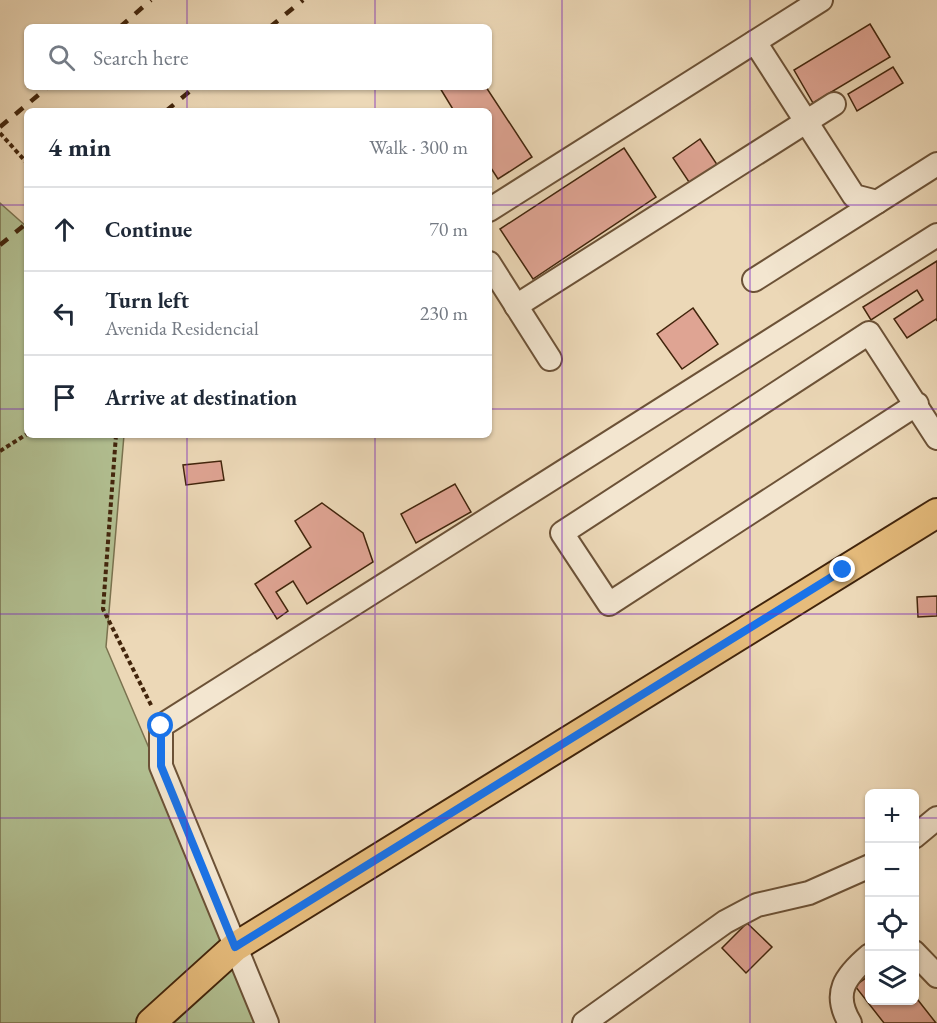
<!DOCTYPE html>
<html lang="en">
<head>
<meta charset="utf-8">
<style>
  body { margin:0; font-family:"EB Garamond",serif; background:#f6f6f7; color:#1f2937 }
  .controls { position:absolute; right:18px; bottom:18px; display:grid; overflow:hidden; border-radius:9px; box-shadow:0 2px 4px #0004 }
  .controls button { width:54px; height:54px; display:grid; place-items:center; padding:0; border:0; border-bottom:2px solid #e0e1e3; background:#fff; color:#1f2937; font:30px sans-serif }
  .stop { position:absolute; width:18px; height:18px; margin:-14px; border:4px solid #1a73e8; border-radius:50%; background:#fff }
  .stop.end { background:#1a73e8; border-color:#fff; box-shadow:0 2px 6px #0008 }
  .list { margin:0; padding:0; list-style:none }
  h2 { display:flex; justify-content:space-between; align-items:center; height:78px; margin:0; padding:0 24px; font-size:26px }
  h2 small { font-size:20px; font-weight:400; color:#747a83 }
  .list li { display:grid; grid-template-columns:39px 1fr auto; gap:18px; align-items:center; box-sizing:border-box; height:84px; padding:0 24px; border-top:2px solid #e0e1e3 }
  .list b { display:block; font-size:22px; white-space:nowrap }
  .list p { margin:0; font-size:20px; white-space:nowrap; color:#747a83 }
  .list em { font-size:20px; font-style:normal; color:#747a83 }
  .icon { flex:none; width:33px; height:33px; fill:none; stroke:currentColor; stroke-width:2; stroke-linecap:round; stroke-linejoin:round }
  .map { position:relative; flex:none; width:937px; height:1023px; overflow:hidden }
  .search { position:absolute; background:#fff; box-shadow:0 2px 4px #0004; left:24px; top:24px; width:468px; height:66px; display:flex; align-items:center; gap:15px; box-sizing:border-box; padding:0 21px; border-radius:9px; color:#747a83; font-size:22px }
  .panel { position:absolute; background:#fff; box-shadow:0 2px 4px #0004; left:24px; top:108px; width:468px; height:330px; border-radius:9px }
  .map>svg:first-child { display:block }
</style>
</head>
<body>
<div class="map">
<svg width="937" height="1023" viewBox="0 0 937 1023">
  <rect width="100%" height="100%" fill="#ecd8b7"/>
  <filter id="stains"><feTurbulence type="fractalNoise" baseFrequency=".00333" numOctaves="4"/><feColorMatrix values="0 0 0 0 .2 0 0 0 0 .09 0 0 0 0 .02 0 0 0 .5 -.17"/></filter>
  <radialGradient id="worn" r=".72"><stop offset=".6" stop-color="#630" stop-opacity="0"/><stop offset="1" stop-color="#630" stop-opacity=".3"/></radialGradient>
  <polygon fill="#b2c092" stroke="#7a724f" stroke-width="1.5" points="0,203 27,227 27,435 124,435 106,647 266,1023 0,1023"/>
  <g fill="#dfa493" stroke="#42250c" stroke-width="1.5">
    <polygon points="870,24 890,57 813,103 794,70"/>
    <polygon points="893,67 903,83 857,111 848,94"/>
    <polygon points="442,87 486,87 532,157 498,179 489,165 489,111 454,111 440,88"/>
    <polygon points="700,139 718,166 691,185 673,158"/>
    <polygon points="624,148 656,197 533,279 500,229"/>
    <polygon points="937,261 937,321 936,319 907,338 894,319 923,300 917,290 871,320 863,307"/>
    <polygon points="693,308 718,344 682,369 657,334"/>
    <polygon points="221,461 224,480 186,485 183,465"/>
    <polygon points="455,484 471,512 416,543 401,514"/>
    <polygon points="322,503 363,533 373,562 307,604 293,581 276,592 288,611 277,619 255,584 311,547 295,521"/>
    <polygon points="937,596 937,616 918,617 917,597"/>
    <polygon points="747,923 772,947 746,973 722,948"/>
    <polygon points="870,975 870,1000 914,1000 914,995 936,1023 884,1023 855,986"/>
  </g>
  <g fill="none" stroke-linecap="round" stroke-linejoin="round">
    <defs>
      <g id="minor">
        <polyline points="755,42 854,196 877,202"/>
        <polyline points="489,210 821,0"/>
        <polyline points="489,263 550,359"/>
        <polyline points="754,280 937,164"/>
        <polyline points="516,306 834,104"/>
        <polyline points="917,404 609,604 562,533 869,333 937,438"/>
        <polyline points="914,837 937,818"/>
        <polyline points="914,952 937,976"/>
        <polyline points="267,1023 161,766 161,726 937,235"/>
        <polyline points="584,1023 725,922 757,905 809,893 870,866"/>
        <path d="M850,1023c-18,-30 -5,-47 20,-68"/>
      </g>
      <polyline id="major" points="151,1023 235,947 937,513"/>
    </defs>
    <use href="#minor" stroke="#6c5237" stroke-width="26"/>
    <use href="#major" stroke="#42250c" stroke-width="32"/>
    <g stroke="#42250c" stroke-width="4" stroke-dasharray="4.5 3" stroke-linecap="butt">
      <polyline points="0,133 27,163"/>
      <polyline points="116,435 103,609 152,707"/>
      <polyline points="0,451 27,434"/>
    </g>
    <use href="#minor" stroke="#f3e6d0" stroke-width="22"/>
    <use href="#major" stroke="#e6bc7c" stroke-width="28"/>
    <g stroke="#42250c" stroke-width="4.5" stroke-dasharray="10 10" stroke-linecap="butt">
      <polyline points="120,27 151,0"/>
      <polyline points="270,27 303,0"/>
      <polyline points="166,111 195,87"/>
      <polyline points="0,127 48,87"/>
      <polyline points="0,245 27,223"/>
    </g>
  </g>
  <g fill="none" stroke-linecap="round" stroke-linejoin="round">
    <polyline stroke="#1a73e8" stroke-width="8" points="161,726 161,766 235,947 843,570"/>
  </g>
  <path fill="none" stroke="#7b2cbf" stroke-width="1.5" stroke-opacity="0.55" d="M187,0v27M375,0v27M562,0v1023M750,0v1023M187,87v24M375,87v24M0,205h27M489,205h448M0,409h27M489,409h448M187,435v588M375,435v588M0,614h937M0,818h870M914,818h23"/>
  <rect width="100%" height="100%" filter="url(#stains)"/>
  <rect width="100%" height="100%" fill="url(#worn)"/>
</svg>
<div class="controls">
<button>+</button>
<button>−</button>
<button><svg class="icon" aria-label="locate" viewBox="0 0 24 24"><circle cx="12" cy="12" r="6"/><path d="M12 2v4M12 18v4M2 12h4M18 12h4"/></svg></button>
<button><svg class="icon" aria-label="layers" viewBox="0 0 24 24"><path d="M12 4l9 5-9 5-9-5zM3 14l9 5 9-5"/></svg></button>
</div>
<div class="stop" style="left:161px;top:726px"></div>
<div class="stop end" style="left:843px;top:570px"></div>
<div class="search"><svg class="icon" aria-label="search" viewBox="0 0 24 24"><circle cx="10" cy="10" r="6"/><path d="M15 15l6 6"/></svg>Search here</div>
<section class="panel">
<h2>4 min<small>Walk · 300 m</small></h2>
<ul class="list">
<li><svg class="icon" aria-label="ahead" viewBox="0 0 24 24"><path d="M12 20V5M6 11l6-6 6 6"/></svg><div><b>Continue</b></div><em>70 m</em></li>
<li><svg class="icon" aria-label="left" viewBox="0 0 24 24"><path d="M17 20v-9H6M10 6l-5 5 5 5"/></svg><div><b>Turn left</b><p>Avenida Residencial</p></div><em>230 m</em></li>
<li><svg class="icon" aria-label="arrive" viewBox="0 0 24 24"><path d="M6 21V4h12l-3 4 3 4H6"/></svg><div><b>Arrive at destination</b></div></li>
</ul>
</section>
</div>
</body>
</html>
